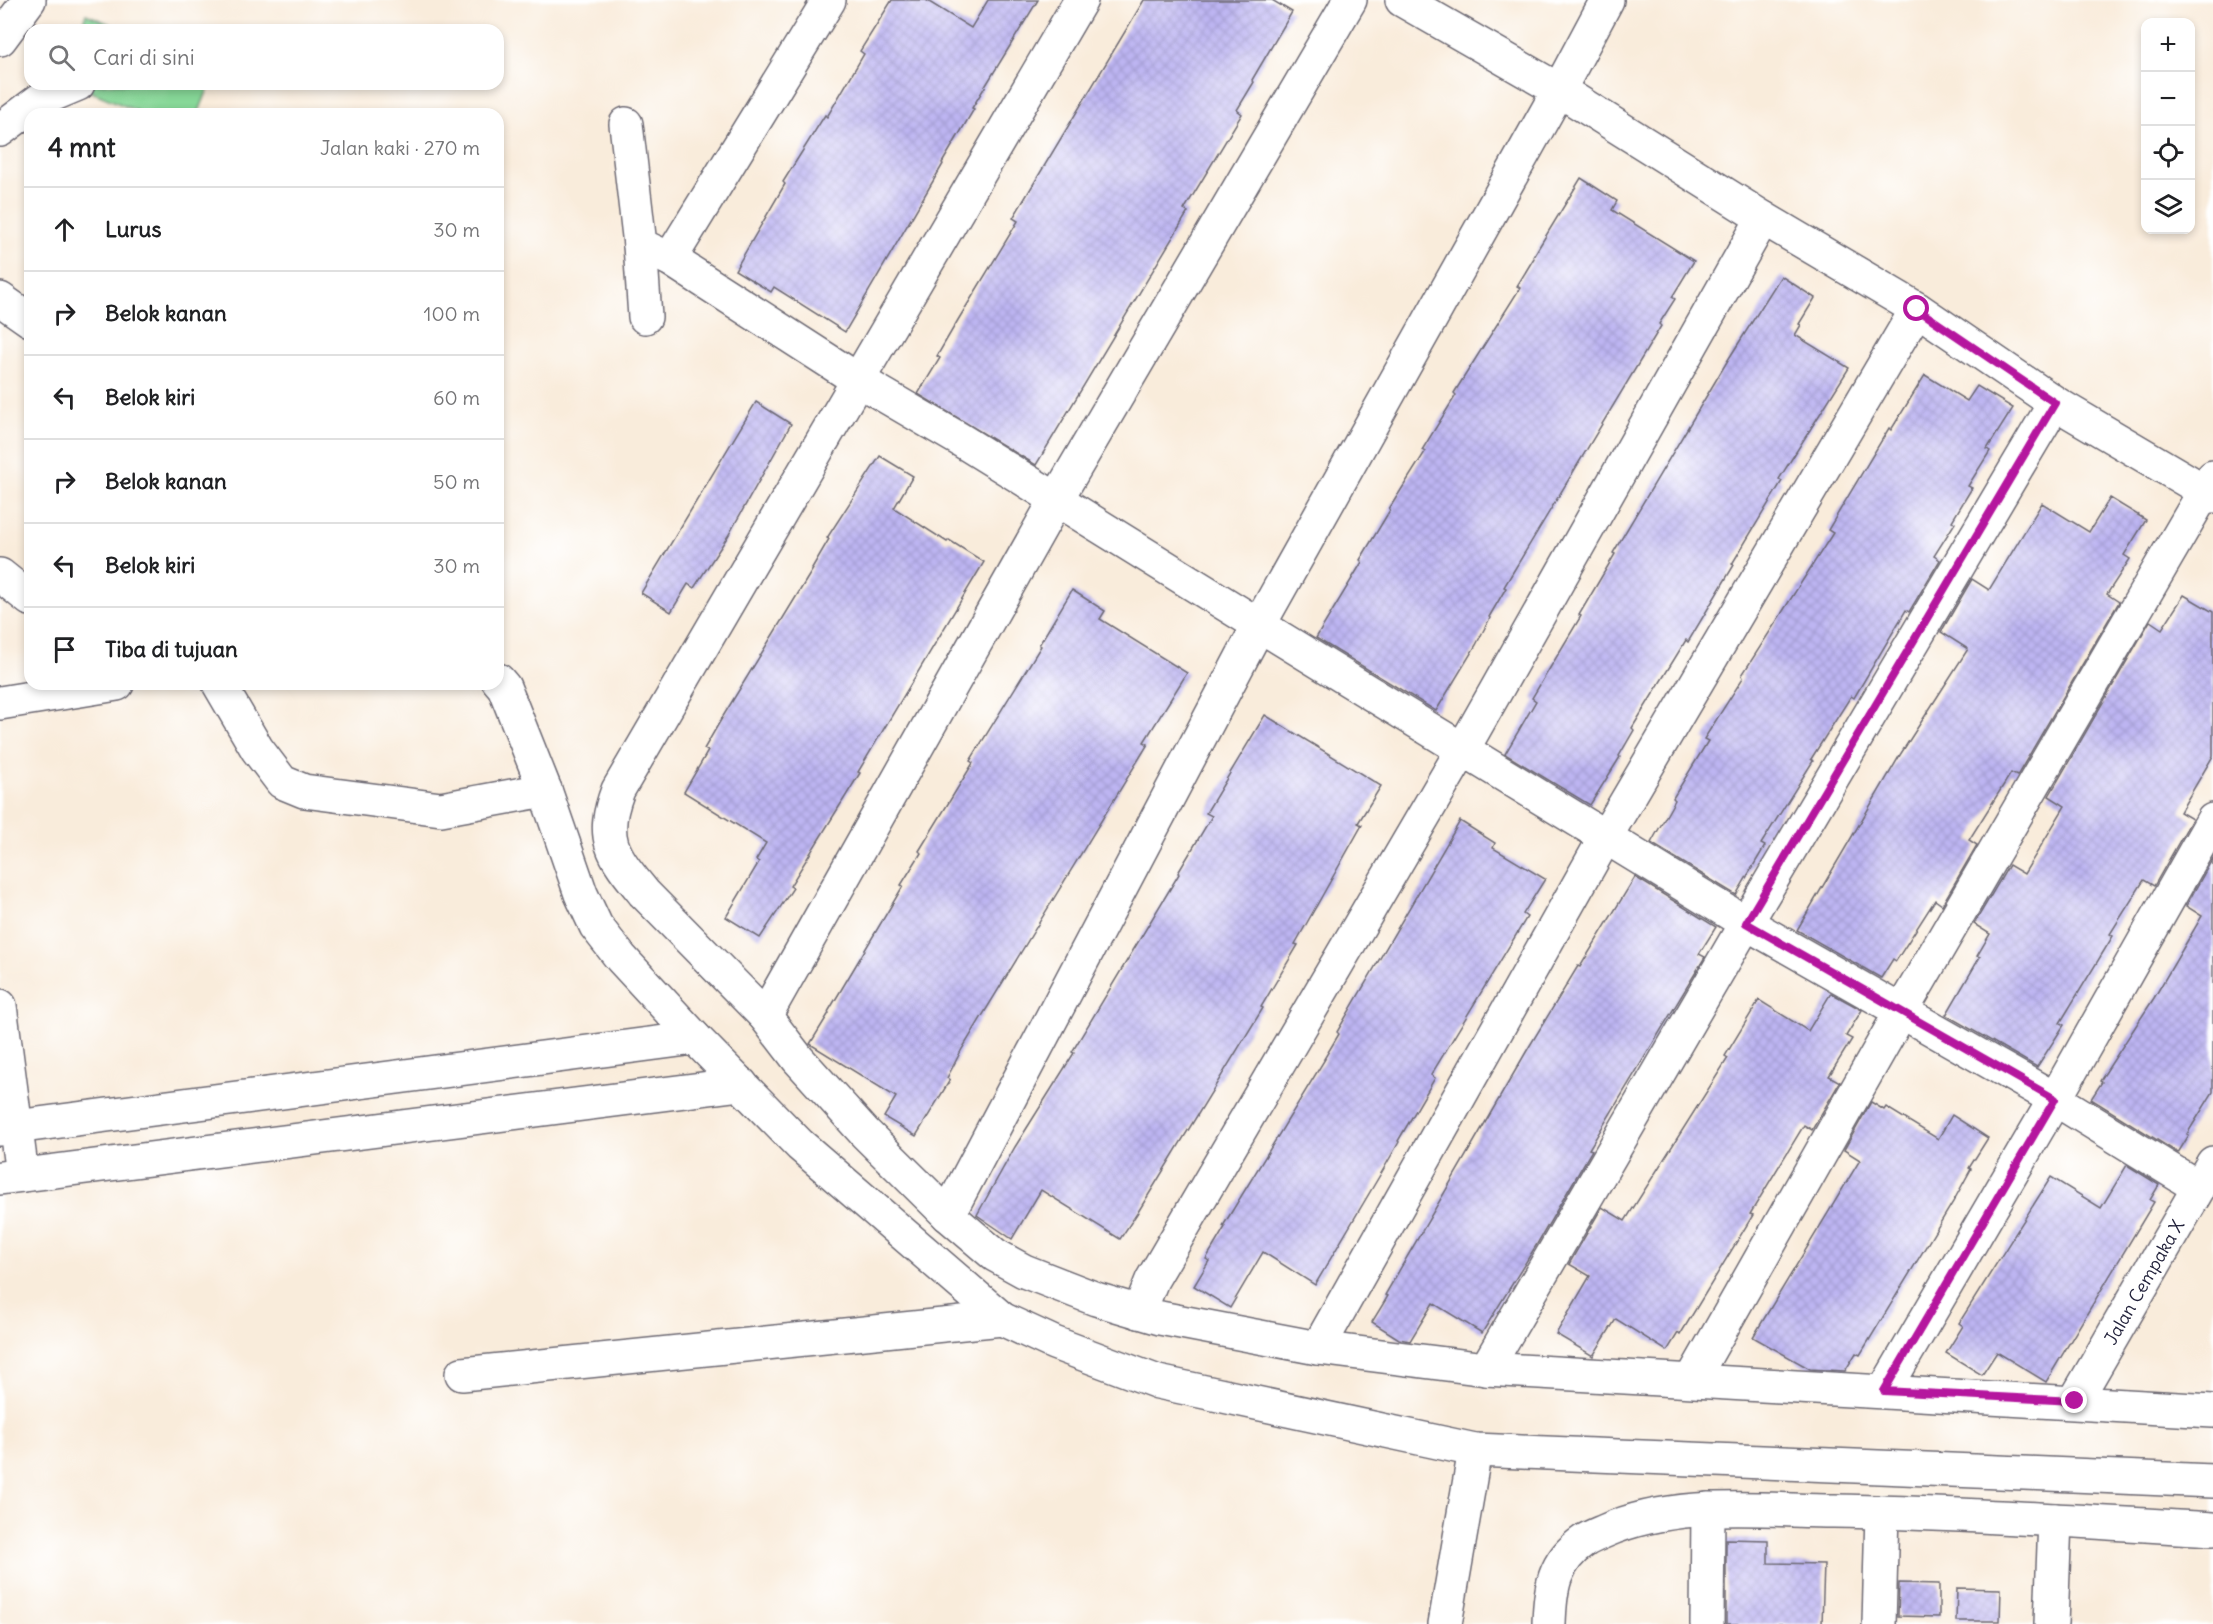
<!DOCTYPE html>
<html lang="id">
<head>
<meta charset="utf-8">
<style>
  body { margin:0; font-family:Delius,sans-serif; background:#f6f6f6; color:#202124 }
  .controls { position:absolute; right:18px; top:18px; display:grid; overflow:hidden; border-radius:12px; box-shadow:0 3px 9px #0003 }
  .controls button { width:54px; height:54px; display:grid; place-items:center; padding:0; border:0; border-bottom:2px solid #e0e0e0; background:#fff; color:#202124; font:30px sans-serif }
  .stop { position:absolute; width:18px; height:18px; margin:-14px; border:4px solid #b5179e; border-radius:50%; background:#fff }
  .stop.end { background:#b5179e; border-color:#fff; box-shadow:0 2px 6px #0008 }
  .list { margin:0; padding:0; list-style:none }
  h2 { display:flex; justify-content:space-between; align-items:center; height:78px; margin:0; padding:0 24px; font-size:26px }
  h2 small { font-size:20px; font-weight:400; color:#757577 }
  .list li { display:grid; grid-template-columns:39px 1fr auto; gap:18px; align-items:center; box-sizing:border-box; height:84px; padding:0 24px; border-top:2px solid #e0e0e0 }
  .list b { display:block; font-size:22px; white-space:nowrap }
  .list em { font-size:20px; font-style:normal; color:#757577 }
  .icon { flex:none; width:33px; height:33px; fill:none; stroke:currentColor; stroke-width:2; stroke-linecap:round; stroke-linejoin:round }
  .map { position:relative; flex:none; width:2213px; height:1624px; overflow:hidden }
  .search { position:absolute; background:#fff; box-shadow:0 3px 9px #0003; left:24px; top:24px; width:480px; height:66px; display:flex; align-items:center; gap:15px; box-sizing:border-box; padding:0 21px; border-radius:18px; color:#757577; font-size:22px }
  .panel { position:absolute; background:#fff; box-shadow:0 3px 9px #0003; left:24px; top:108px; width:480px; height:582px; border-radius:18px }
  .map>svg:first-child { display:block }
</style>
</head>
<body>
<div class="map">
<svg width="2213" height="1624" viewBox="0 0 2213 1624">
  <defs>
    <pattern id="building-cross-hatch" width="8" height="8" patternUnits="userSpaceOnUse" patternTransform="scale(1.5)"><rect width="8" height="8" fill="#bdb5f2"/><path d="M0 0l8 8M0 8l8-8" fill="none" stroke="#a29bd0"/></pattern>
  </defs>
  <rect width="100%" height="100%" fill="#fff"/>
  <filter id="ink" filterUnits="userSpaceOnUse"><feTurbulence type="fractalNoise" baseFrequency=".0167" numOctaves="2"/><feDisplacementMap in="SourceGraphic" scale="12" xChannelSelector="R" yChannelSelector="G"/><feConvolveMatrix kernelMatrix="1 2 1 2 8 2 1 2 1" color-interpolation-filters="sRGB"/></filter>
  <filter id="wash" filterUnits="userSpaceOnUse"><feTurbulence type="fractalNoise" baseFrequency=".008" numOctaves="4" result="noise"/><feDisplacementMap in="SourceGraphic" scale="24" xChannelSelector="R" yChannelSelector="G"/><feGaussianBlur stdDeviation="1.35" result="paint"/><feColorMatrix in="noise" values="0 0 0 0 0 0 0 0 0 0 0 0 0 0 0 0 0 1.4 0 .05"/><feComposite in="paint" operator="in"/></filter>
  <g filter="url(#wash)">
    <rect width="100%" height="100%" fill="#f9ecdb"/>
    <g fill="#87d898" stroke="#547d6a" stroke-width="1.5">
      <polygon points="86,14 124,30 80,30"/>
      <polygon points="73,84 210,84 198,114 144,114"/>
    </g>
    <g id="blocks">
      <g fill="url(#building-cross-hatch)">
        <polygon points="892,0 926,0 971,28 988,0 1038,0 972,108 974,109 942,163 943,164 845,332 774,287 771,292 735,270 785,184 783,182 825,115 827,117 864,54 860,51"/>
        <polygon points="1144,0 1272,0 1292,12 1252,80 1254,82 1237,110 1242,114 1184,210 1188,212 1036,465 918,394 940,358 937,356 958,320 1018,221 1013,218"/>
        <polygon points="1581,178 1617,201 1612,210 1694,261 1672,297 1675,299 1659,324 1661,326 1504,587 1506,588 1489,617 1490,618 1476,645 1436,711 1316,638 1362,562 1360,560 1390,510 1389,509 1425,452 1422,450 1456,395 1454,393 1520,288 1517,286 1534,258 1533,257"/>
        <polygon points="1781,276 1815,298 1799,324 1801,325 1795,335 1849,368 1779,479 1782,481 1732,564 1734,565 1688,642 1686,640 1632,728 1634,730 1619,756 1620,757 1590,805 1505,754 1536,701 1532,698 1581,616 1579,615 1615,554 1613,553 1728,360"/>
        <polygon points="1925,375 1967,401 1977,386 2013,408 1987,449 1990,451 1968,486 1972,488 1952,521 1955,523 1934,556 1940,560 1909,612 1906,610 1854,698 1851,696 1811,759 1813,761 1761,844 1765,846 1736,895 1651,843 1675,800 1673,798 1708,741 1704,739 1743,678 1742,675 1833,533 1828,530 1889,428 1891,430"/>
        <polygon points="756,402 791,424 728,536 694,588 688,584 671,612 641,593"/>
        <polygon points="880,456 913,476 894,508 947,542 949,540 984,562 858,772 860,773 790,886 793,888 760,938 726,917 759,862 756,860 766,843 684,792 708,751 704,749 722,718 813,569 812,568 829,539 827,538"/>
        <polygon points="2110,498 2146,520 2124,555 2130,559 2107,594 2119,602 2017,776 2011,773 1969,840 1977,845 1942,905 1935,900 1896,961 1893,959 1881,978 1797,930 1900,755 1968,649 1941,632 1972,579 1989,590 2042,503 2089,532"/>
        <polygon points="1072,590 1105,611 1100,619 1187,673 1144,742 1148,744 962,1049 947,1078 950,1080 916,1136 884,1117 896,1097 810,1044 829,1013 828,1012 903,886 901,885 921,853 919,851 973,763 970,761 1041,646 1039,645"/>
        <polygon points="2184,595 2213,612 2213,756 2180,812 2192,819 2154,886 2144,880 2110,934 2113,936 2060,1023 2064,1025 2037,1067 1946,1015 1980,957 1977,956 1990,934 1974,924 2009,865 2024,874 2065,806 2049,796 2150,621 2162,629"/>
        <polygon points="1265,715 1381,786 1358,823 1362,825 1295,944 1298,945 1261,1007 1263,1008 1138,1212 1120,1239 1041,1190 1012,1239 977,1215 1015,1147 1074,1053 1072,1052 1179,874 1178,873 1212,816 1206,813"/>
        <polygon points="1460,821 1495,843 1493,848 1545,879 1523,914 1527,917 1431,1075 1435,1078 1398,1141 1399,1142 1383,1170 1315,1285 1263,1252 1230,1308 1194,1286 1209,1261 1206,1259 1225,1227 1223,1226 1325,1059 1324,1059 1339,1034 1337,1032"/>
        <polygon points="2213,858 2213,1092 2187,1134 2189,1135 2178,1153 2091,1099 2102,1082 2100,1081 2154,998 2202,916 2186,906"/>
        <polygon points="1635,877 1716,927 1699,954 1705,957 1589,1149 1592,1150 1537,1244 1482,1333 1433,1303 1410,1341 1399,1339 1372,1322 1388,1296 1385,1295 1529,1047 1578,966 1580,967"/>
        <polygon points="1831,993 1862,1010 1846,1036 1852,1039 1829,1076 1840,1082 1812,1130 1804,1125 1750,1214 1753,1215 1680,1335 1678,1333 1667,1351 1616,1319 1593,1356 1556,1334 1590,1276 1569,1264 1602,1207 1625,1221 1728,1058 1725,1056 1759,1000 1808,1031"/>
        <polygon points="1871,1102 1884,1110 1886,1107 1938,1139 1952,1115 1988,1138 1969,1168 1971,1169 1953,1202 1860,1355 1856,1353 1845,1371 1810,1369 1753,1337 1860,1160 1844,1150"/>
        <polygon points="2127,1165 2159,1185 2150,1200 2154,1202 2046,1382 1997,1352 1982,1375 1946,1353 1963,1326 1959,1323 2051,1177 2101,1208"/>
        <polygon points="1726,1539 1768,1540 1768,1563 1824,1564 1822,1624 1726,1624"/>
        <polygon points="1899,1583 1939,1584 1939,1617 1898,1616"/>
        <polygon points="1957,1588 2001,1589 2000,1621 1956,1621"/>
      </g>
    </g>
  </g>
  <g filter="url(#ink)">
    <use href="#blocks" fill-opacity="0" stroke="#6d6973" stroke-width="1.5"/>
    <g fill="none" stroke-linecap="round" stroke-linejoin="round">
      <defs>
        <g id="minor">
          <polyline points="1402,0 1559,90 1763,218 1917,309 2055,403 2213,496"/>
          <polyline points="0,39 29,0"/>
          <polyline points="626,124 640,245 670,259 858,380 1081,0"/>
          <polyline points="0,130 40,100 78,84"/>
          <polyline points="640,245 645,317"/>
          <polyline points="670,259 829,0"/>
          <polyline points="0,299 30,320"/>
          <polyline points="0,575 30,599"/>
          <polyline points="498,680 504,687 545,790 581,894 596,926 621,958 695,1038 800,1145 1002,1319 1054,1343 1158,1382 1475,1450 2213,1481"/>
          <polyline points="219,684 257,749 282,782 304,791 441,809 545,790"/>
          <polyline points="0,703 117,684"/>
          <polyline points="0,1006 22,1175"/>
          <polyline points="765,1016 1056,500 1350,0"/>
          <polyline points="0,1129 695,1038"/>
          <polyline points="0,1178 741,1084"/>
          <path d="M2198,1187l-143,-88 -309,-176 -487,-298 -300,-186 -101,-59 -240,410c-19,49 -5,65 26,103l121,123 33,43 67,74 83,82 47,40 29,16 72,28 64,19 158,30 168,21 727,42"/>
          <polyline points="948,1215 1259,625 1559,90 1607,0"/>
          <polyline points="1139,1312 1152,1280 1463,749 1763,218"/>
          <polyline points="1318,1348 1606,836 1917,309"/>
          <polyline points="1486,1369 1746,923 2055,403"/>
          <polyline points="462,1374 1002,1319"/>
          <polyline points="1692,1380 1901,1012 2213,477"/>
          <polyline points="1884,1391 2055,1099 2213,820"/>
          <polyline points="2075,1401 2213,1163"/>
          <polyline points="1445,1624 1475,1450"/>
          <path d="M1549,1624c1,-35 4,-62 35,-83 6,-4 14,-7 21,-10 70,-31 153,-21 228,-20 127,2 253,11 380,18"/>
          <polyline points="1707,1624 1708,1509"/>
          <polyline points="1879,1624 1882,1512"/>
          <polyline points="2051,1624 2055,1520"/>
        </g>
      </defs>
      <use href="#minor" stroke="#6d6973" stroke-width="36"/>
      <use href="#minor" stroke="#fff" stroke-width="33"/>
    </g>
  </g>
  <g fill="none" stroke-linecap="round" stroke-linejoin="round" filter="url(#ink)">
    <polyline stroke="#b5179e" stroke-width="8" points="1917,309 2055,403 1746,923 2055,1099 1884,1391 2075,1401"/>
  </g>
  <g text-anchor="middle" dominant-baseline="central" stroke-width="6" stroke-linejoin="round" paint-order="stroke">
    <g font-size="18" fill="#22223b" stroke="#fff">
      <text transform="translate(2144 1282) rotate(-60)">Jalan Cempaka X</text>
    </g>
  </g>
</svg>
<div class="controls">
<button>+</button>
<button>−</button>
<button><svg class="icon" aria-label="locate" viewBox="0 0 24 24"><circle cx="12" cy="12" r="6"/><path d="M12 2v4M12 18v4M2 12h4M18 12h4"/></svg></button>
<button><svg class="icon" aria-label="layers" viewBox="0 0 24 24"><path d="M12 4l9 5-9 5-9-5zM3 14l9 5 9-5"/></svg></button>
</div>
<div class="stop" style="left:1917px;top:309px"></div>
<div class="stop end" style="left:2075px;top:1401px"></div>
<div class="search"><svg class="icon" aria-label="search" viewBox="0 0 24 24"><circle cx="10" cy="10" r="6"/><path d="M15 15l6 6"/></svg>Cari di sini</div>
<section class="panel">
<h2>4 mnt<small>Jalan kaki · 270 m</small></h2>
<ul class="list">
<li><svg class="icon" aria-label="ahead" viewBox="0 0 24 24"><path d="M12 20V5M6 11l6-6 6 6"/></svg><div><b>Lurus</b></div><em>30 m</em></li>
<li><svg class="icon" aria-label="right" viewBox="0 0 24 24"><path d="M7 20v-9h11M14 6l5 5-5 5"/></svg><div><b>Belok kanan</b></div><em>100 m</em></li>
<li><svg class="icon" aria-label="left" viewBox="0 0 24 24"><path d="M17 20v-9H6M10 6l-5 5 5 5"/></svg><div><b>Belok kiri</b></div><em>60 m</em></li>
<li><svg class="icon" aria-label="right" viewBox="0 0 24 24"><path d="M7 20v-9h11M14 6l5 5-5 5"/></svg><div><b>Belok kanan</b></div><em>50 m</em></li>
<li><svg class="icon" aria-label="left" viewBox="0 0 24 24"><path d="M17 20v-9H6M10 6l-5 5 5 5"/></svg><div><b>Belok kiri</b></div><em>30 m</em></li>
<li><svg class="icon" aria-label="arrive" viewBox="0 0 24 24"><path d="M6 21V4h12l-3 4 3 4H6"/></svg><div><b>Tiba di tujuan</b></div></li>
</ul>
</section>
</div>
</body>
</html>
